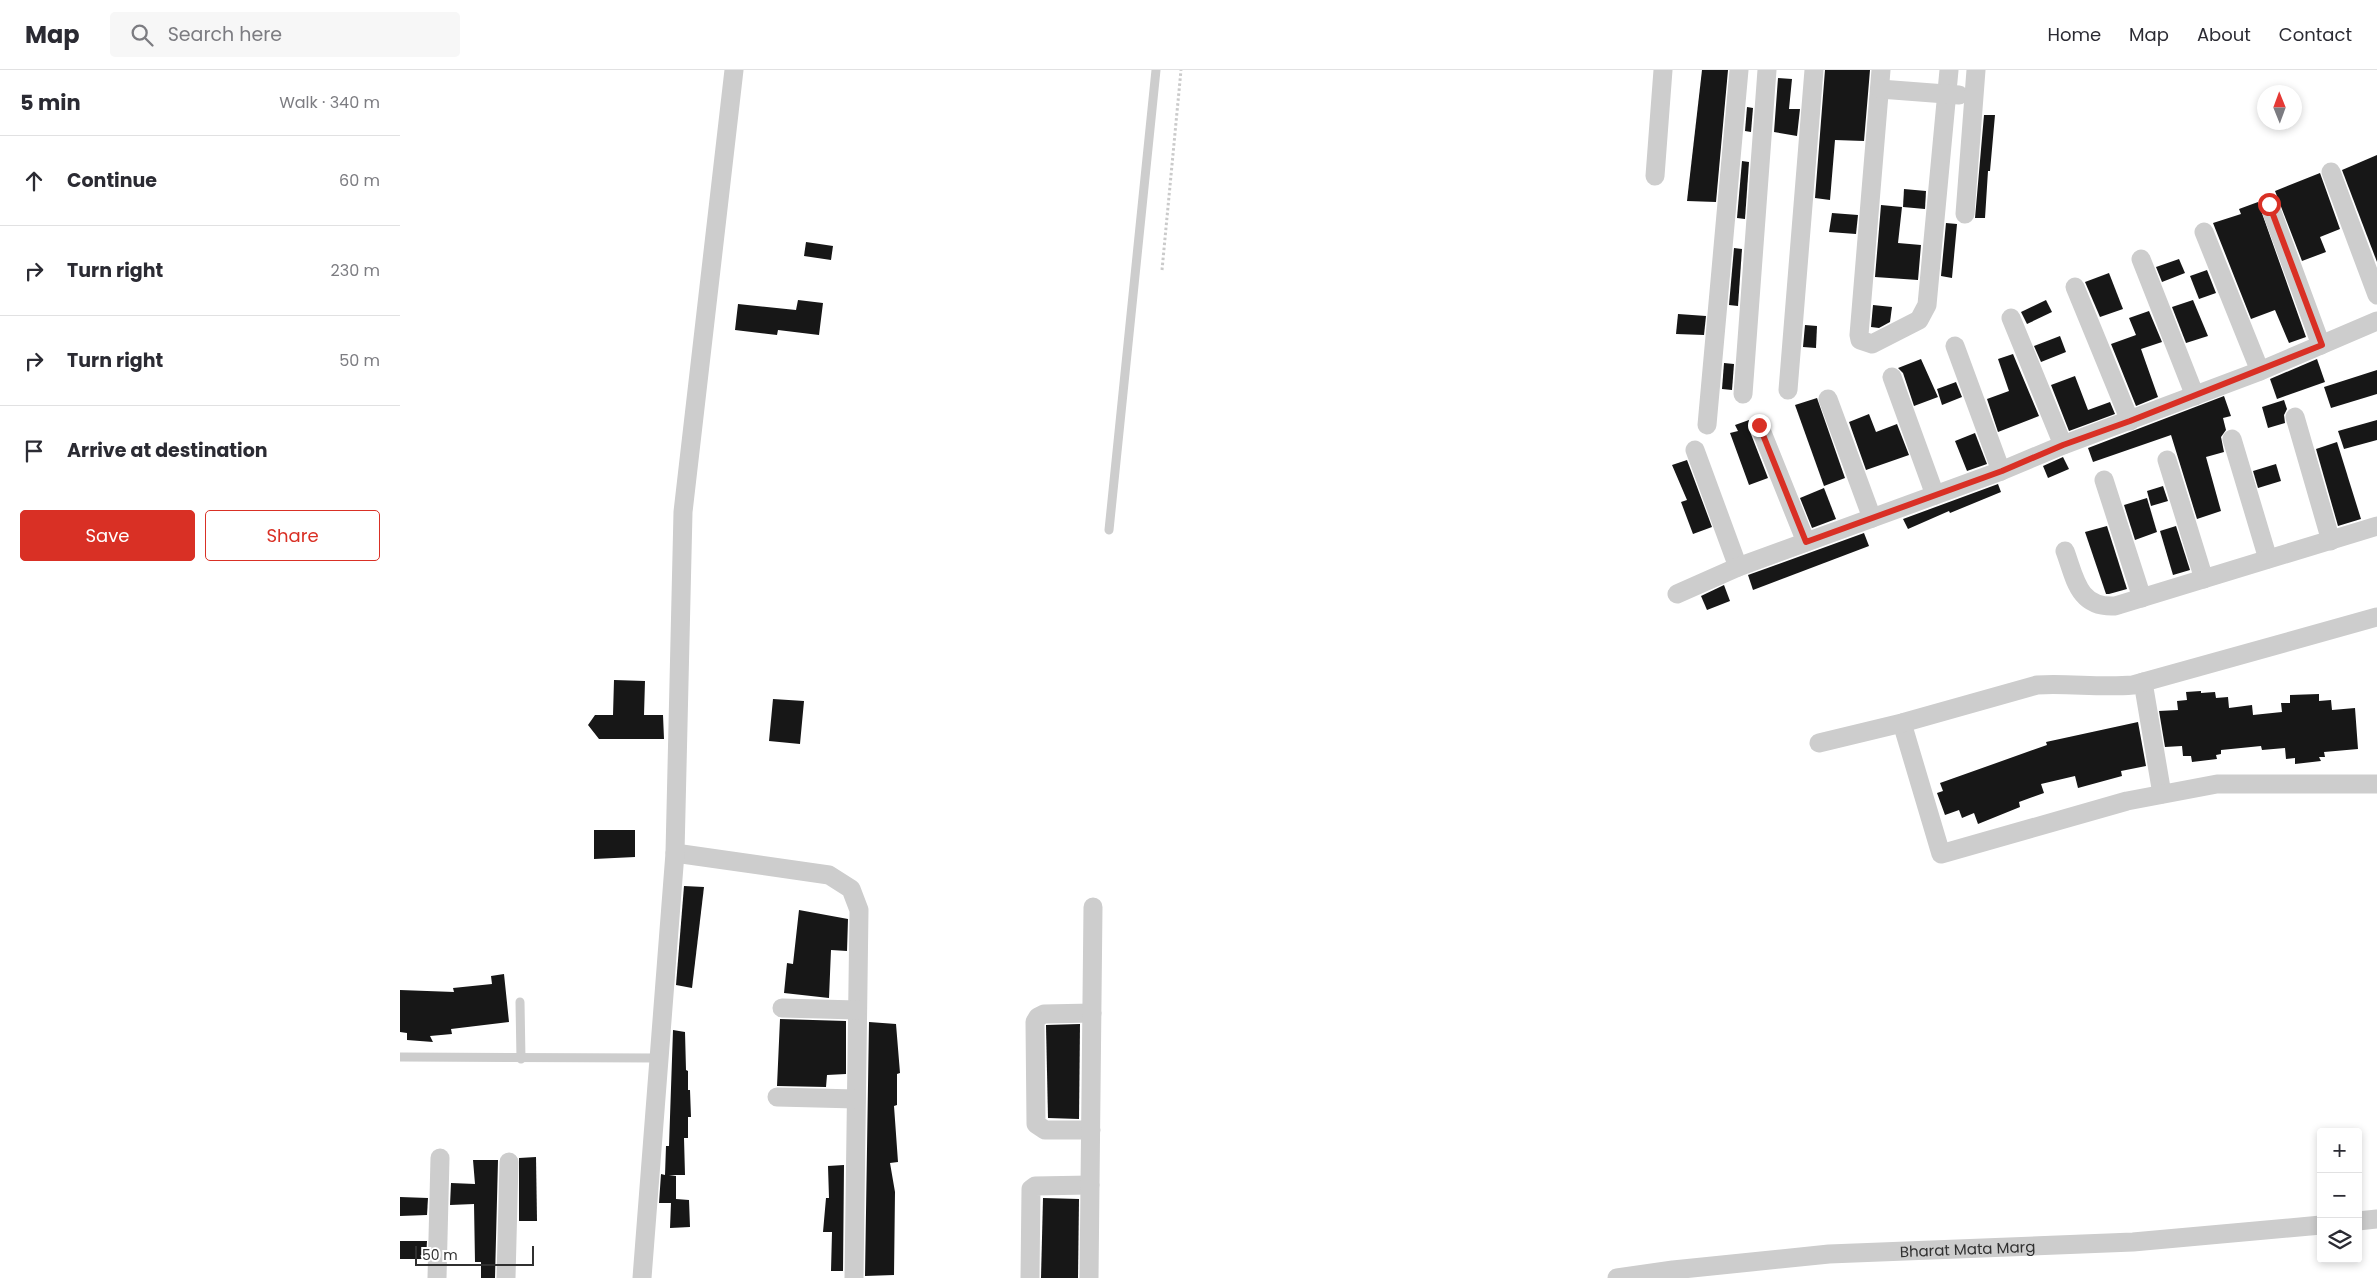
<!DOCTYPE html>
<html lang="en">
<head>
<meta charset="utf-8">
<style>
  body { margin:0; font-family:Poppins,sans-serif; background:#f7f7f7; color:#2b2b33 }
  .controls { position:absolute; right:15px; bottom:15px; display:grid; overflow:hidden; border-radius:5px; box-shadow:0 2px 8px #0003 }
  .controls button { width:45px; height:45px; display:grid; place-items:center; padding:0; border:0; border-bottom:1px solid #e1e1e2; background:#fff; color:#2b2b33; font:25px sans-serif }
  .compass { position:absolute; left:1857px; top:15px; width:45px; height:45px; border-radius:50%; background:#fff; box-shadow:0 2px 8px #0003; rotate:359deg }
  .scale { position:absolute; left:15px; bottom:12px; width:119px; box-sizing:border-box; padding-left:5px; border:2px solid #303030; border-top:0; font-size:14px; line-height:18px; white-space:nowrap; color:#303030; -webkit-text-stroke:4px #fff; paint-order:stroke }
  .stop { position:absolute; width:15px; height:15px; margin:-11px; border:4px solid #d93025; border-radius:50%; background:#fff }
  .stop.end { background:#d93025; border-color:#fff; box-shadow:0 1px 5px #0008 }
  .list { margin:0; padding:0; list-style:none }
  h2 { display:flex; justify-content:space-between; align-items:center; height:65px; margin:0; padding:0 20px; font-size:21px }
  h2 small { font-size:16px; font-weight:400; color:#7c7c81 }
  .list li { display:grid; grid-template-columns:32px 1fr auto; gap:15px; align-items:center; box-sizing:border-box; height:90px; padding:0 20px; border-top:1px solid #e1e1e2 }
  .list b { display:block; font-size:19px; white-space:nowrap }
  .list em { font-size:16px; font-style:normal; color:#7c7c81 }
  .actions { display:flex; gap:10px; padding:15px 20px }
  .actions a { flex:1; padding:11px 0; border:1px solid #d93025; border-radius:5px; text-align:center; font-size:18px; color:#d93025 }
  .actions .main { background:#d93025; color:#fff }
  .icon { flex:none; width:28px; height:28px; fill:none; stroke:currentColor; stroke-width:2; stroke-linecap:round; stroke-linejoin:round }
  .map { position:relative; flex:none; width:1977px; height:1208px; overflow:hidden }
  header { display:flex; align-items:center; gap:30px; box-sizing:border-box; height:70px; padding:0 25px; background:#fff; border-bottom:1px solid #e1e1e2 }
  header strong { font-size:24px }
  nav { display:flex; gap:28px; margin-inline-start:auto; font-size:18px }
  .search { width:350px; height:45px; background:#f7f7f7; display:flex; align-items:center; gap:12px; box-sizing:border-box; padding:0 18px; border-radius:5px; color:#7c7c81; font-size:19px }
  main { display:flex }
  aside { flex:1; background:#fff }
  .map>svg:first-child { display:block }
</style>
</head>
<body>
<header>
<strong>Map</strong>
<div class="search"><svg class="icon" aria-label="search" viewBox="0 0 24 24"><circle cx="10" cy="10" r="6"/><path d="M15 15l6 6"/></svg>Search here</div>
<nav><a>Home</a><a>Map</a><a>About</a><a>Contact</a></nav>
</header>
<main>
<aside>
<h2>5 min<small>Walk · 340 m</small></h2>
<ul class="list">
<li><svg class="icon" aria-label="ahead" viewBox="0 0 24 24"><path d="M12 20V5M6 11l6-6 6 6"/></svg><div><b>Continue</b></div><em>60 m</em></li>
<li><svg class="icon" aria-label="right" viewBox="0 0 24 24"><path d="M7 20v-9h11M14 6l5 5-5 5"/></svg><div><b>Turn right</b></div><em>230 m</em></li>
<li><svg class="icon" aria-label="right" viewBox="0 0 24 24"><path d="M7 20v-9h11M14 6l5 5-5 5"/></svg><div><b>Turn right</b></div><em>50 m</em></li>
<li><svg class="icon" aria-label="arrive" viewBox="0 0 24 24"><path d="M6 21V4h12l-3 4 3 4H6"/></svg><div><b>Arrive at destination</b></div></li>
</ul>
<div class="actions"><a class="main">Save</a><a>Share</a></div>
</aside>
<div class="map">
<svg width="1977" height="1208" viewBox="0 0 1977 1208">
  <rect width="100%" height="100%" fill="#fff"/>
  <g fill="#171717">
    <polygon points="1302,0 1328,0 1316,132 1287,131"/>
    <polygon points="1425,0 1470,0 1464,71 1435,70 1430,130 1415,128"/>
    <polygon points="1378,8 1392,9 1389,39 1400,39 1397,66 1374,62"/>
    <polygon points="1347,37 1353,38 1351,62 1345,61"/>
    <polygon points="1584,45 1595,45 1590,101 1588,101 1585,148 1575,148"/>
    <polygon points="1977,85 1977,192 1942,100"/>
    <polygon points="1342,91 1349,92 1345,149 1337,148"/>
    <polygon points="1920,103 1940,159 1920,167 1926,182 1902,191 1875,121"/>
    <polygon points="1504,119 1526,121 1525,139 1503,137"/>
    <polygon points="1858,132 1906,267 1889,273 1875,240 1851,249 1813,153 1841,144 1839,139"/>
    <polygon points="1481,135 1502,137 1498,173 1521,175 1518,210 1475,207"/>
    <polygon points="1432,143 1458,145 1456,164 1429,162"/>
    <polygon points="1546,153 1557,154 1552,208 1541,206"/>
    <polygon points="406,172 433,176 431,190 404,186"/>
    <polygon points="1334,178 1342,179 1338,236 1329,235"/>
    <polygon points="1779,189 1785,203 1762,212 1756,197"/>
    <polygon points="1807,200 1816,223 1799,229 1790,206"/>
    <polygon points="1709,203 1723,239 1700,247 1685,212"/>
    <polygon points="398,230 423,233 419,265 378,260 377,265 335,260 338,234 396,240"/>
    <polygon points="1646,230 1652,242 1627,254 1621,242"/>
    <polygon points="1793,230 1808,266 1786,273 1772,237"/>
    <polygon points="1473,235 1492,237 1490,252 1479,258 1471,257"/>
    <polygon points="1749,241 1762,272 1741,279 1758,327 1736,336 1711,274 1736,265 1729,248"/>
    <polygon points="1278,244 1306,246 1304,265 1276,264"/>
    <polygon points="1405,255 1417,256 1416,278 1403,277"/>
    <polygon points="1660,266 1666,282 1641,292 1634,276"/>
    <polygon points="1613,284 1639,346 1598,362 1587,329 1609,321 1598,289"/>
    <polygon points="1521,289 1538,327 1514,336 1503,303 1498,298"/>
    <polygon points="1917,289 1925,312 1877,329 1870,309"/>
    <polygon points="1324,293 1334,294 1332,320 1322,319"/>
    <polygon points="1977,300 1977,324 1931,338 1924,317"/>
    <polygon points="1675,306 1688,340 1710,332 1715,344 1669,361 1651,315"/>
    <polygon points="1556,312 1562,327 1542,335 1537,319"/>
    <polygon points="1824,326 1831,346 1823,348 1826,360 1821,367 1824,382 1806,387 1821,441 1797,449 1771,365 1693,392 1688,378"/>
    <polygon points="1417,328 1445,408 1424,416 1395,335"/>
    <polygon points="1884,330 1887,339 1884,345 1885,353 1868,358 1862,337"/>
    <polygon points="1469,344 1476,362 1497,354 1509,385 1466,400 1449,352"/>
    <polygon points="1349,350 1349,359 1368,408 1349,415 1330,363 1338,361 1335,355"/>
    <polygon points="1977,350 1977,370 1944,379 1938,361"/>
    <polygon points="1575,363 1587,394 1567,401 1555,371"/>
    <polygon points="1937,372 1961,449 1938,456 1916,379"/>
    <polygon points="1663,387 1669,399 1648,408 1643,396"/>
    <polygon points="1287,390 1312,457 1293,464 1281,432 1287,430 1272,395"/>
    <polygon points="1876,394 1881,411 1858,418 1853,401"/>
    <polygon points="1598,414 1601,422 1550,443 1549,441 1508,459 1503,449"/>
    <polygon points="1763,416 1768,431 1751,436 1747,421"/>
    <polygon points="1424,418 1436,449 1412,458 1400,428"/>
    <polygon points="1747,428 1757,462 1735,470 1724,435"/>
    <polygon points="1707,456 1727,519 1709,524 1706,524 1685,462"/>
    <polygon points="1776,456 1790,500 1773,505 1760,461"/>
    <polygon points="1464,463 1469,476 1353,520 1348,505"/>
    <polygon points="1324,515 1330,531 1307,540 1301,526"/>
    <polygon points="214,610 245,611 244,645 263,645 264,669 199,669 188,655 195,645 213,645"/>
    <polygon points="1801,621 1801,623 1815,622 1816,628 1828,627 1829,638 1852,635 1853,645 1882,642 1881,633 1890,633 1890,625 1919,624 1919,631 1931,630 1932,640 1955,638 1958,679 1924,682 1925,687 1919,687 1921,691 1895,694 1895,688 1886,689 1885,678 1862,680 1861,676 1821,680 1821,684 1816,685 1817,689 1792,692 1791,686 1783,686 1782,676 1765,677 1759,641 1778,640 1777,631 1787,630 1786,622"/>
    <polygon points="373,629 404,631 400,674 369,671"/>
    <polygon points="1738,652 1746,696 1721,701 1722,706 1678,718 1675,706 1641,714 1644,723 1619,732 1620,737 1578,754 1574,743 1562,748 1559,740 1545,745 1537,723 1543,721 1540,713 1647,675 1646,672"/>
    <polygon points="194,760 235,760 235,787 194,789"/>
    <polygon points="284,816 304,817 292,918 276,915"/>
    <polygon points="399,840 448,849 447,881 431,880 429,928 384,923 387,893 393,894"/>
    <polygon points="104,904 109,952 51,959 52,964 30,966 33,972 7,970 7,963 0,962 0,920 54,922 53,918 92,914 91,906"/>
    <polygon points="380,949 446,951 446,1004 427,1005 426,1017 377,1016"/>
    <polygon points="469,952 496,954 500,1003 497,1004 497,1035 494,1036 498,1092 490,1093 495,1122 494,1205 465,1206"/>
    <polygon points="680,954 679,1049 648,1048 646,955"/>
    <polygon points="273,960 285,962 286,1000 288,1001 288,1020 290,1020 291,1047 288,1047 288,1068 284,1068 285,1105 269,1105 276,1106 276,1129 289,1130 290,1157 270,1158 271,1133 259,1133 261,1104 265,1105 266,1076 269,1076"/>
    <polygon points="136,1087 137,1151 119,1151 119,1088"/>
    <polygon points="73,1090 98,1090 95,1208 81,1208 81,1192 75,1192 74,1134 50,1135 51,1113 75,1114"/>
    <polygon points="444,1095 443,1201 431,1201 432,1162 423,1162 426,1128 429,1128 428,1096"/>
    <polygon points="0,1127 28,1128 27,1145 0,1146"/>
    <polygon points="643,1128 679,1129 678,1208 641,1208"/>
    <polygon points="0,1171 27,1171 26,1189 0,1189"/>
  </g>
  <g fill="none" stroke-linecap="round" stroke-linejoin="round">
    <polyline stroke="#cacaca" stroke-width="3" stroke-dasharray="2.5 2.5" stroke-linecap="butt" points="762,200 781,0"/>
    <g stroke="#cdcdcd" stroke-width="9">
      <polyline points="709,460 756,0"/>
      <polyline points="120,932 121,989"/>
      <polyline points="0,987 259,988"/>
    </g>
    <g stroke="#cdcdcd" stroke-width="19">
      <polyline points="1481,0 1459,265 1460,270 1472,274 1519,250 1527,235 1549,0"/>
      <polyline points="1480,19 1559,25"/>
      <polyline points="1931,102 1977,225"/>
      <polyline points="1255,106 1263,0"/>
      <polyline points="1869,134 1921,275"/>
      <polyline points="1565,144 1576,0"/>
      <polyline points="1804,162 1860,301"/>
      <polyline points="1741,189 1795,326"/>
      <polyline points="1675,217 1730,351"/>
      <polyline points="1611,248 1663,375"/>
      <polyline points="1555,276 1601,401"/>
      <polyline points="1492,307 1535,425"/>
      <polyline points="1388,320 1414,0"/>
      <polyline points="1343,324 1367,0"/>
      <polyline points="1428,329 1472,448"/>
      <polyline points="1895,347 1931,471"/>
      <polyline points="1307,355 1339,0"/>
      <polyline points="1359,355 1406,472"/>
      <polyline points="1832,369 1868,489"/>
      <polyline points="1295,380 1338,497"/>
      <polyline points="1767,390 1804,509"/>
      <polyline points="1704,410 1742,528"/>
      <path d="M1665,481c10,27 13,57 50,55l262,-80"/>
      <polyline points="1277,524 1338,497 1601,401 1663,375 1860,301 1977,251"/>
      <polyline points="1743,612 1762,724"/>
      <polyline points="1502,653 1541,784 1727,731 1817,714 1977,714"/>
      <path d="M1419,673l83,-20 135,-38c32,-2 64,3 96,0l244,-68"/>
      <polyline points="275,783 429,805 451,819 459,840 454,1208"/>
      <polyline points="382,938 457,940"/>
      <polyline points="377,1027 456,1029"/>
      <polyline points="691,1060 645,1060 636,1054 635,952 638,947 644,944 692,943"/>
      <polyline points="1958,1151 1977,1149"/>
      <polyline points="37,1208 40,1088"/>
      <polyline points="106,1208 109,1092"/>
      <polyline points="242,1208 275,783 283,442 334,0"/>
      <polyline points="630,1208 631,1119 635,1116 690,1115"/>
      <polyline points="689,1208 693,837"/>
      <path id="s1" d="M1217,1208l56,-8 156,-16 304,-12 188,-17"/>
    </g>
  </g>
  <g fill="none" stroke-linecap="round" stroke-linejoin="round">
    <polyline stroke="#d93025" stroke-width="6" points="1359,355 1406,472 1602,401 1663,375 1730,351 1922,275 1869,134"/>
  </g>
  <g text-anchor="middle" dominant-baseline="central" stroke-width="5" stroke-linejoin="round" paint-order="stroke">
    <g font-size="15" fill="#303030" stroke="#fff">
      <text stroke="none"><textPath href="#s1" startOffset="352">Bharat Mata Marg</textPath></text>
    </g>
  </g>
</svg>
<div class="controls">
<button>+</button>
<button>−</button>
<button><svg class="icon" aria-label="layers" viewBox="0 0 24 24"><path d="M12 4l9 5-9 5-9-5zM3 14l9 5 9-5"/></svg></button>
</div>
<svg class="compass" viewBox="-18 -18 36 36"><path d="M0-13l5 13h-10z" fill="#e53935"/><path d="M0 13l5-13h-10z" fill="#7c7c81"/></svg>
<div class="scale">50 m</div>
<div class="stop" style="left:1869px;top:134px"></div>
<div class="stop end" style="left:1359px;top:355px"></div>
</div>
</main>
</body>
</html>
